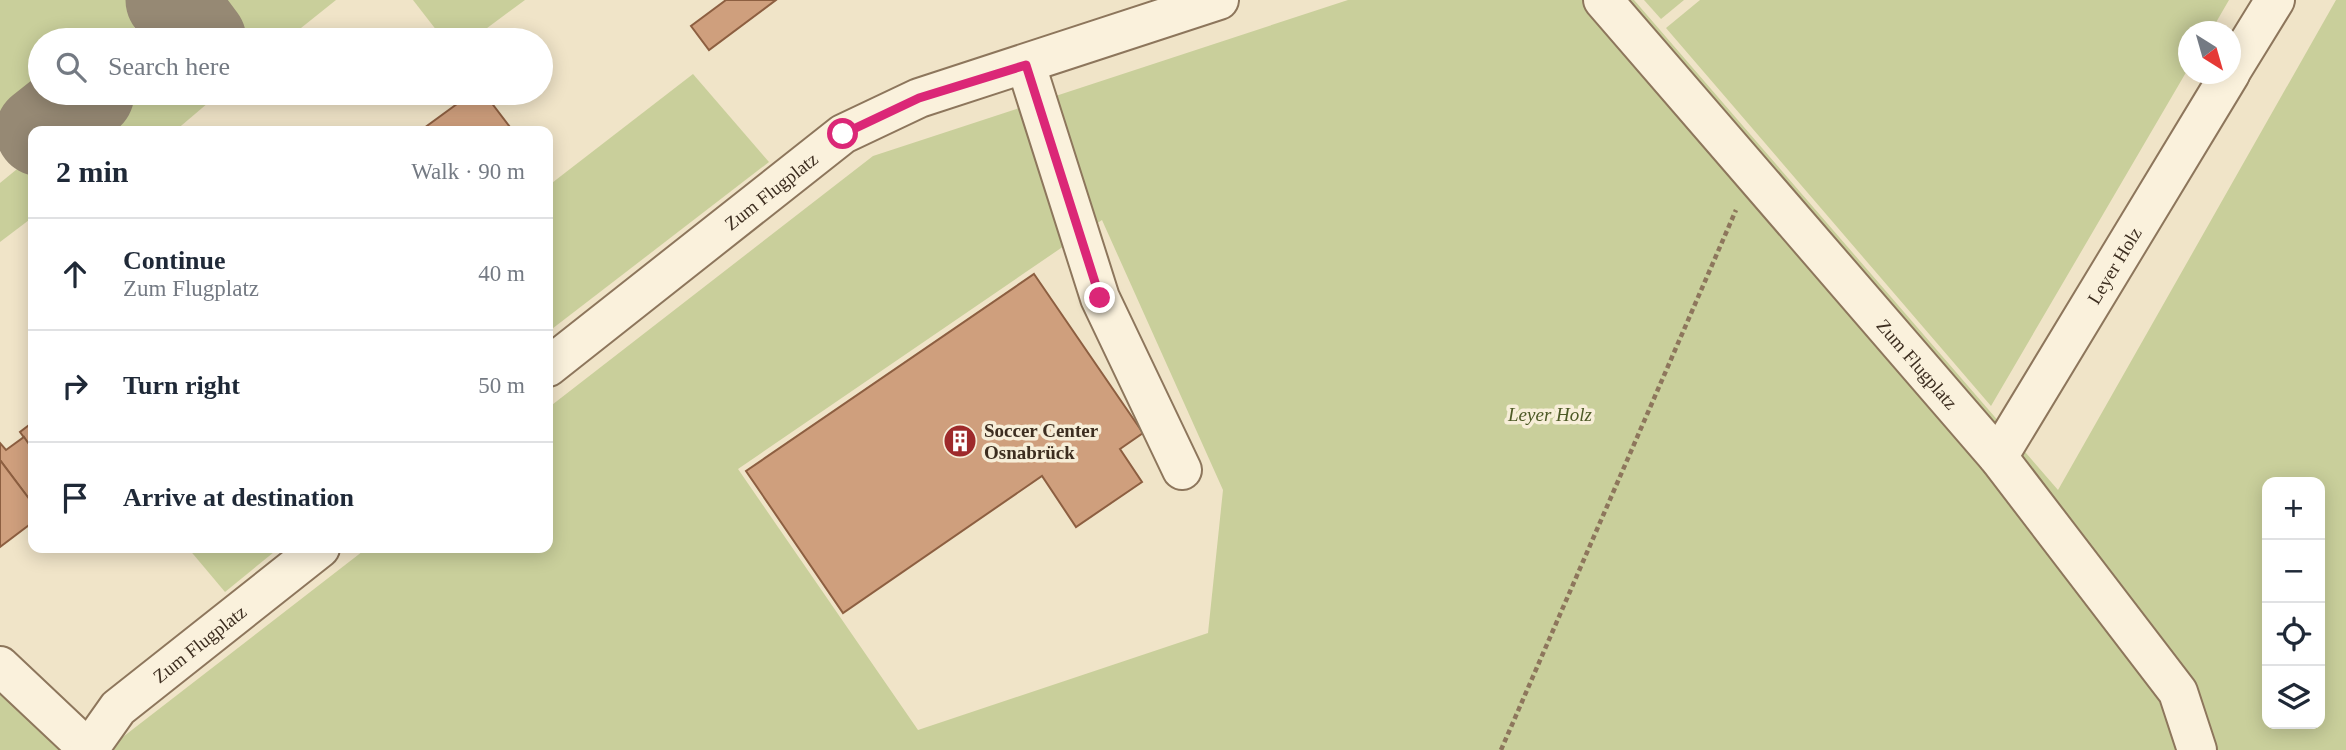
<!DOCTYPE html>
<html lang="en">
<head>
<meta charset="utf-8">
<style>
  body { margin:0; font-family:Georgia,serif; background:#f6f6f7; color:#1f2937 }
  .controls { position:absolute; right:21px; bottom:21px; display:grid; overflow:hidden; border-radius:14px; box-shadow:0 4px 18px #0003 }
  .controls button { width:63px; height:63px; display:grid; place-items:center; padding:0; border:0; border-bottom:2px solid #e0e1e3; background:#fff; color:#1f2937; font:35px sans-serif }
  .compass { position:absolute; left:2178px; top:21px; width:63px; height:63px; border-radius:50%; background:#fff; box-shadow:0 4px 18px #0003; rotate:143deg }
  .stop { position:absolute; width:21px; height:21px; margin:-16px; border:5px solid #db2777; border-radius:50%; background:#fff }
  .stop.end { background:#db2777; border-color:#fff; box-shadow:0 2px 7px #0008 }
  .list { margin:0; padding:0; list-style:none }
  h2 { display:flex; justify-content:space-between; align-items:center; height:91px; margin:0; padding:0 28px; font-size:30px }
  h2 small { font-size:23px; font-weight:400; color:#747a83 }
  .list li { display:grid; grid-template-columns:46px 1fr auto; gap:21px; align-items:center; box-sizing:border-box; height:112px; padding:0 28px; border-top:2px solid #e0e1e3 }
  .list b { display:block; font-size:26px; white-space:nowrap }
  .list p { margin:0; font-size:23px; white-space:nowrap; color:#747a83 }
  .list em { font-size:23px; font-style:normal; color:#747a83 }
  .icon { flex:none; width:38px; height:38px; fill:none; stroke:currentColor; stroke-width:2; stroke-linecap:round; stroke-linejoin:round }
  .map { position:relative; flex:none; width:2346px; height:750px; overflow:hidden }
  .search { position:absolute; background:#fff; box-shadow:0 4px 18px #0003; left:28px; top:28px; width:525px; height:77px; display:flex; align-items:center; gap:18px; box-sizing:border-box; padding:0 24px; border-radius:38px; color:#747a83; font-size:26px }
  .panel { position:absolute; background:#fff; box-shadow:0 4px 18px #0003; left:28px; top:126px; width:525px; height:427px; border-radius:14px }
  .map>svg:first-child { display:block }
</style>
</head>
<body>
<div class="map">
<svg width="2346" height="750" viewBox="0 0 2346 750">
  <rect width="100%" height="100%" fill="#f0e4c8"/>
  <g fill="#c9cf9b" fill-rule="evenodd">
    <polygon points="0,0 140,0 142,3 135,27 124,40 40,40 40,93 63,93 0,144"/>
    <polygon points="199,0 336,0 286,40 231,40"/>
    <polygon points="413,0 525,0 471,40 444,40"/>
    <path d="M1348,0h286l424,490 278,-490h10v750h-2240l261,-202h181v-140l325,-252zM1102,220l121,270 -15,143 -290,97 -180,-261zM2267,482h53v242h-53z"/>
    <polygon points="1644,0 1684,0 1661,19"/>
    <polygon points="1700,0 2229,0 2211,31 2188,32 2188,69 1991,406 1666,28"/>
    <polygon points="693,74 769,162 548,332 548,186"/>
    <polygon points="113,93 212,93 215,97 175,131 64,131"/>
    <polygon points="33,156 33,217 0,242 0,183"/>
    <polygon points="188,548 279,548 225,592"/>
    <polygon points="0,674 84,750 0,750"/>
  </g>
  <g fill="none" stroke-linecap="round" stroke-linejoin="round">
    <g stroke="#968974" stroke-width="91">
      <polyline points="171,0 201,40"/>
      <polyline points="41,131 89,93"/>
    </g>
  </g>
  <g fill="#cf9f7d" stroke="#8d5f41" stroke-width="2">
    <polygon points="726,0 776,0 709,50 691,26"/>
    <polygon points="472,93 484,93 513,131 420,131"/>
    <polygon points="1034,274 1143,433 1120,449 1142,482 1076,527 1042,476 843,613 746,471"/>
    <polygon points="33,422 33,450 20,432"/>
    <polygon points="24,437 33,450 33,504 0,460 0,443 6,450"/>
    <polygon points="0,460 33,504 33,522 0,547"/>
  </g>
  <g fill="none" stroke-linecap="round" stroke-linejoin="round">
    <defs>
      <g id="minor">
        <path id="s1" d="M1603,0l395,457 180,235 19,58"/>
        <polyline points="1026,65 1100,298 1182,470"/>
        <polyline points="2230,73 2275,0"/>
        <path id="s2" d="M548,367l295,-233 76,-36 300,-98"/>
        <path id="s3" d="M1998,457l232,-383"/>
        <polyline points="0,666 89,750"/>
        <path id="s4" d="M89,749l29,-41 202,-160"/>
      </g>
    </defs>
    <use href="#minor" stroke="#8d765c" stroke-width="42"/>
    <polyline stroke="#8d765c" stroke-width="4.5" stroke-dasharray="5 3.5" stroke-linecap="butt" points="1501,750 1736,210"/>
    <use href="#minor" stroke="#faf1dc" stroke-width="38"/>
  </g>
  <g fill="none" stroke-linecap="round" stroke-linejoin="round">
    <polyline stroke="#db2777" stroke-width="9" points="843,134 919,98 1026,65 1100,298"/>
  </g>
  <defs>
    <symbol id="building-disc" viewBox="-11 -11 22 22"><circle r="9.5" fill="#9e2a2b" stroke="#f7eed8"/><path d="M-4-6H4V6H1V3H-1V6H-4ZM-2.5-4.3h1.7v1.8h-1.7ZM.8-4.3h1.7v1.8H.8ZM-2.5-1h1.7V.8h-1.7ZM.8-1h1.7V.8H.8Z" fill="#fff"/></symbol>
  </defs>
  <g fill-rule="evenodd">
    <use href="#building-disc" x="941" y="422" width="38" height="38"/>
  </g>
  <g text-anchor="middle" dominant-baseline="central" stroke-width="7" stroke-linejoin="round" paint-order="stroke">
    <g font-size="19" fill="#3d2e20" stroke="#f7eed8">
      <text stroke="none"><textPath href="#s2" startOffset="284">Zum Flugplatz</textPath></text>
      <text stroke="none"><textPath href="#s3" startOffset="224">Leyer Holz</textPath></text>
      <text stroke="none"><textPath href="#s1" startOffset="481">Zum Flugplatz</textPath></text>
      <text stroke="none"><textPath href="#s4" startOffset="154">Zum Flugplatz</textPath></text>
    </g>
    <g font-size="19" font-style="italic" fill="#4d5a26" stroke="#f7eed8">
      <text x="1550" y="414">Leyer Holz</text>
    </g>
    <g font-size="19" font-weight="bold" fill="#3d2e20" stroke="#f7eed8" text-anchor="start">
      <text x="984" y="430">Soccer Center<tspan x="984" dy="22">Osnabrück</tspan></text>
    </g>
  </g>
</svg>
<div class="controls">
<button>+</button>
<button>−</button>
<button><svg class="icon" aria-label="locate" viewBox="0 0 24 24"><circle cx="12" cy="12" r="6"/><path d="M12 2v4M12 18v4M2 12h4M18 12h4"/></svg></button>
<button><svg class="icon" aria-label="layers" viewBox="0 0 24 24"><path d="M12 4l9 5-9 5-9-5zM3 14l9 5 9-5"/></svg></button>
</div>
<svg class="compass" viewBox="-18 -18 36 36"><path d="M0-13l5 13h-10z" fill="#e53935"/><path d="M0 13l5-13h-10z" fill="#747a83"/></svg>
<div class="stop" style="left:843px;top:134px"></div>
<div class="stop end" style="left:1100px;top:298px"></div>
<div class="search"><svg class="icon" aria-label="search" viewBox="0 0 24 24"><circle cx="10" cy="10" r="6"/><path d="M15 15l6 6"/></svg>Search here</div>
<section class="panel">
<h2>2 min<small>Walk · 90 m</small></h2>
<ul class="list">
<li><svg class="icon" aria-label="ahead" viewBox="0 0 24 24"><path d="M12 20V5M6 11l6-6 6 6"/></svg><div><b>Continue</b><p>Zum Flugplatz</p></div><em>40 m</em></li>
<li><svg class="icon" aria-label="right" viewBox="0 0 24 24"><path d="M7 20v-9h11M14 6l5 5-5 5"/></svg><div><b>Turn right</b></div><em>50 m</em></li>
<li><svg class="icon" aria-label="arrive" viewBox="0 0 24 24"><path d="M6 21V4h12l-3 4 3 4H6"/></svg><div><b>Arrive at destination</b></div></li>
</ul>
</section>
</div>
</body>
</html>
